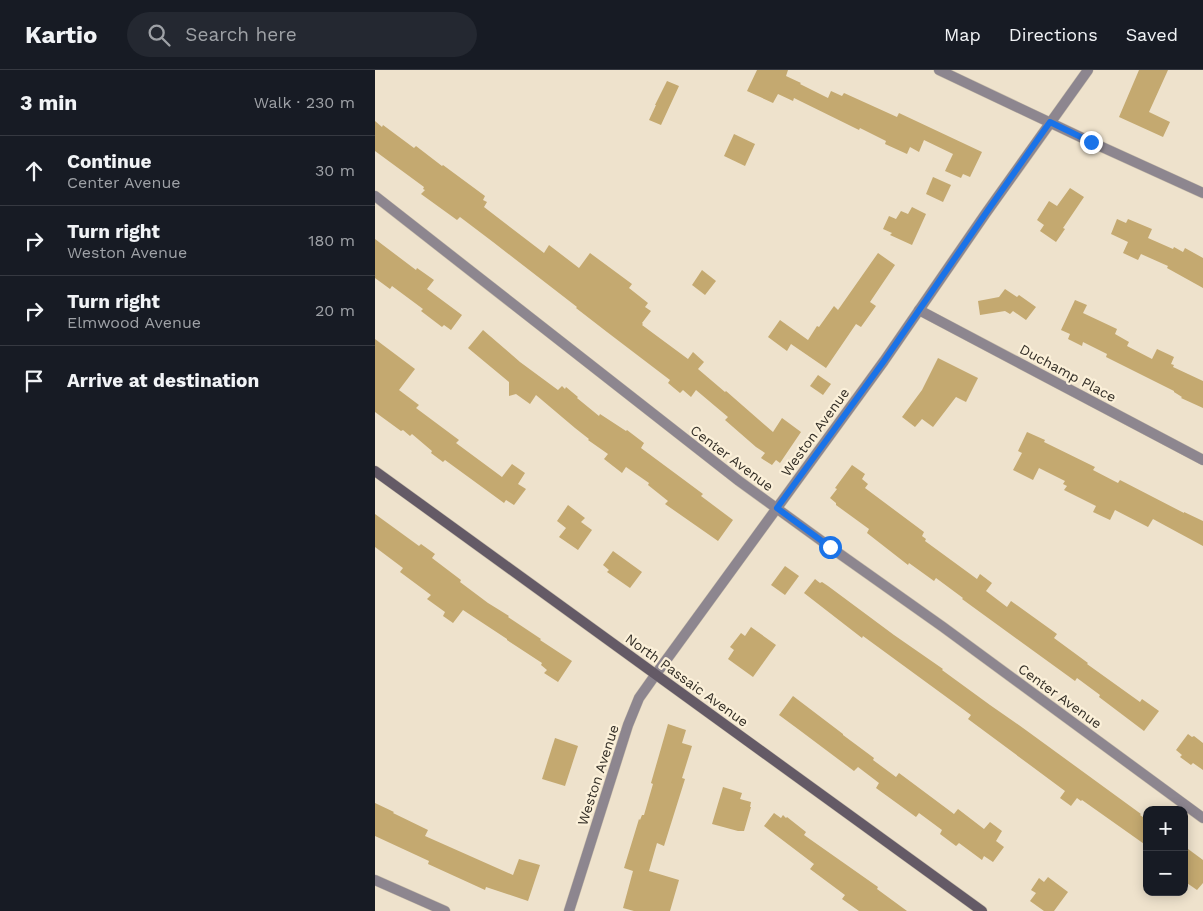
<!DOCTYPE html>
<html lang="en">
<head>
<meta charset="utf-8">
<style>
  body { margin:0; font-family:"Work Sans",sans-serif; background:#242831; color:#f1f3f6 }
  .controls { position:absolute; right:15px; bottom:15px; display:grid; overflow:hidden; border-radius:10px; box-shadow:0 2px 12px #0003 }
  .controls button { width:45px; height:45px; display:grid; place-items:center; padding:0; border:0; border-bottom:1px solid #363941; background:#171b24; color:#f1f3f6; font:25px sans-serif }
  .stop { position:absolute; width:15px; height:15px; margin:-11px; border:4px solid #1a73e8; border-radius:50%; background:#fff }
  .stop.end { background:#1a73e8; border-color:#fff; box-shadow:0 1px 5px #0008 }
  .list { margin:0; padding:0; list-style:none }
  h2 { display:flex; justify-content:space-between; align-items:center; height:65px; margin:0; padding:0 20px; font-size:21px }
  h2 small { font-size:16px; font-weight:400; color:#9ea1a6 }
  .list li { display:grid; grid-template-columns:32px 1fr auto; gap:15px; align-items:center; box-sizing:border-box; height:70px; padding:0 20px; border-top:1px solid #363941 }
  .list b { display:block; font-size:19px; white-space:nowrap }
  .list p { margin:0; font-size:16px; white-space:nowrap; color:#9ea1a6 }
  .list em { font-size:16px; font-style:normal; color:#9ea1a6 }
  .icon { flex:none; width:28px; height:28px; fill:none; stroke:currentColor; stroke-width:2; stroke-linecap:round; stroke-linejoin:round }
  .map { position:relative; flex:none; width:828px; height:841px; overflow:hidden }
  header { display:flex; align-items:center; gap:30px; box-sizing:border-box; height:70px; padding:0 25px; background:#171b24; border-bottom:1px solid #363941 }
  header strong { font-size:24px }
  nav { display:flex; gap:28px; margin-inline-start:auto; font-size:18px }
  .search { width:350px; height:45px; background:#242831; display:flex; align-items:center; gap:12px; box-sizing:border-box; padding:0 18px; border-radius:28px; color:#9ea1a6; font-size:19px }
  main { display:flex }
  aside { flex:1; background:#171b24 }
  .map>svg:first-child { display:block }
</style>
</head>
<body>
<header>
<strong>Kartio</strong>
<div class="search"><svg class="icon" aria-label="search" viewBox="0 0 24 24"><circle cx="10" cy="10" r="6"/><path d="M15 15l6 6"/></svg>Search here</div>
<nav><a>Map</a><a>Directions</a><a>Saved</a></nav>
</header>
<main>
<aside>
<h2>3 min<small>Walk · 230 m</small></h2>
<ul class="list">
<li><svg class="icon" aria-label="ahead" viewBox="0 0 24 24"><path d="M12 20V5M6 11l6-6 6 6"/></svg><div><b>Continue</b><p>Center Avenue</p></div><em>30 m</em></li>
<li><svg class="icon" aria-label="right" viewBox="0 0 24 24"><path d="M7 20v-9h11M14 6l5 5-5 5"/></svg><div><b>Turn right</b><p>Weston Avenue</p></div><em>180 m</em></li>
<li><svg class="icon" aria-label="right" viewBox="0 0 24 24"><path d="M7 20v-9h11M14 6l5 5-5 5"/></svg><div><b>Turn right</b><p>Elmwood Avenue</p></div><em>20 m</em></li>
<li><svg class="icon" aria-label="arrive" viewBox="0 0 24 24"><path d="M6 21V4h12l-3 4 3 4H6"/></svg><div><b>Arrive at destination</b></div></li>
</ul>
</aside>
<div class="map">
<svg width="828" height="841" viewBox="0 0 828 841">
  <rect width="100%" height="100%" fill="#eee2cc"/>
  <g fill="#c4a970">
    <polygon points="382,0 413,0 411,6 426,13 425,14 453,28 456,21 467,26 469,23 522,47 524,43 607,82 595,107 588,104 586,108 570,101 578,84 549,70 544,82 535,77 532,84 510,74 511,71 485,58 484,60 419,28 418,31 403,24 398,33 372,21"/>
    <polygon points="764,0 793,0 774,42 795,52 788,67 744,47"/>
    <polygon points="292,11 304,16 286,55 274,50 281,35 280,35"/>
    <polygon points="0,51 7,57 8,55 39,78 41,76 67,96 68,95 110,126 108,130 112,132 109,137 169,183 174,175 204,198 215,183 257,214 254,218 273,233 270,237 276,241 267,253 268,254 267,255 313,289 318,282 329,292 323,299 350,322 351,321 398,362 407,348 426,362 405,393 401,390 397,395 386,388 390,383 381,377 350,350 353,347 321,320 316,327 308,320 305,323 293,313 295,310 232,262 201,238 202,237 118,172 85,147 82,150 46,124 50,120 48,119 49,117 0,81"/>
    <polygon points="359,64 380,74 370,96 349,86"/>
    <polygon points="558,107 576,115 568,132 551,124"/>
    <polygon points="695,118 709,127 688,158 690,159 681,172 665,161 669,155 662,150 674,131 682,136"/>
    <polygon points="537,137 551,144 537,175 515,165 517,163 508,159 514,146 521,149 526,141 533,144"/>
    <polygon points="742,149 751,153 753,149 777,159 773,168 798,179 799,177 808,182 810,178 828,188 828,218 792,198 793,196 766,184 763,190 748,183 753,172 736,164"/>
    <polygon points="0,169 41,200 42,198 59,210 52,219 87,245 76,260 69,255 67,257 46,241 48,239 17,216 15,219 0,208"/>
    <polygon points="503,183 520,195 495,232 501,236 486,257 481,254 451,298 416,274 412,281 393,267 405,250 433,270 442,256 444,257 459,236 463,240"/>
    <polygon points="327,200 341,211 330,225 317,215"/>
    <polygon points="630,219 642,227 644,225 661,237 651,250 638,241 635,244 630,241 605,245 603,231 624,227"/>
    <polygon points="700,230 712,235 708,243 742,259 740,264 754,272 752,276 777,289 782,279 799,287 796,294 799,295 798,297 828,311 828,338 806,328 807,327 799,322 799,321 731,287 732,284 708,272 707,276 693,269 695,264 686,260"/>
    <polygon points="108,260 145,292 183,320 187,316 190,319 191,317 203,327 202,328 224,346 225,344 251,361 252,360 269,373 266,378 324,421 328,424 326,426 358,450 343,471 290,434 293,431 273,415 274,413 251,397 247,403 229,389 233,384 213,370 214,369 200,358 161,325 155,334 141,324 134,326 134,312 93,278"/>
    <polygon points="0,269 40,299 24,320 44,335 41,338 84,370 81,373 127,407 137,394 150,403 143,414 151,419 139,435 131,430 129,433 70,390 68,392 56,383 57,381 37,364 35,366 28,360 26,361 0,342"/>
    <polygon points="563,288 603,308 591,332 581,327 558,357 547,349 540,357 527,347 547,320"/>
    <polygon points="443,305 456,314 448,325 435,316"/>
    <polygon points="652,362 670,370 669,372 720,397 718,400 743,413 745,410 809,443 809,442 828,451 828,476 778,449 773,457 740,440 735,450 718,442 721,436 689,420 692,416 688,414 690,411 664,398 658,410 638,400 647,383 643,381"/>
    <polygon points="477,395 490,404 487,409 493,414 490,418 549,462 547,466 551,469 550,471 602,509 605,504 617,513 611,521 632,537 636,531 682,564 679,568 713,593 712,594 765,632 767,629 784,641 769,661 724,627 725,625 702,608 700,611 587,529 588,528 561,508 559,511 534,493 533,495 492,463 494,459 461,435 461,433 455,428 462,419 460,418"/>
    <polygon points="193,435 210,448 206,452 217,460 203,480 184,467 191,458 182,451"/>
    <polygon points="0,444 44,476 46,474 60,484 57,488 86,510 85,512 113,533 126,541 134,546 133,547 166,569 165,570 197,591 183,612 169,603 172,600 166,595 167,593 132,570 132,569 88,540 78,553 68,546 70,542 52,529 56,525 25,502 28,498 0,477"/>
    <polygon points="238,481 267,502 255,518 232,502 234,500 228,495"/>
    <polygon points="410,496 424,506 410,525 396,515"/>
    <polygon points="440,509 445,513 447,512 453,516 519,565 568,599 567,600 615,635 648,658 766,744 765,745 772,750 772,776 707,730 706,731 702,728 696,736 685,728 690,721 593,649 596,645 488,566 487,568 429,523"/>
    <polygon points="376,557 401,575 378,607 353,589 359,580 355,577 366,563 370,566"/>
    <polygon points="418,626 468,664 468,665 499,688 498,690 521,707 524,703 579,744 583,739 609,759 615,752 627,761 621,771 629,777 618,792 609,786 607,790 584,773 581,776 565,764 567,760 544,743 541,747 501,718 504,713 483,697 479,701 423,659 404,645"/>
    <polygon points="293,654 311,660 307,673 317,676 307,708 310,709 289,776 282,773 274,801 304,810 295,841 259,841 248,838 258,801 249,798 264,749 265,750 267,745 269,745 278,714 276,713"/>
    <polygon points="813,664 817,667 819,666 828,673 828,700 818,693 816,695 805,687 807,685 801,680"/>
    <polygon points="180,668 203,676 190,716 167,709"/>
    <polygon points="348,717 367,723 365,729 376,732 375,737 376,737 369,761 363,761 337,754"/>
    <polygon points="0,733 19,742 18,743 53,760 50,766 138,805 144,789 165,795 153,831 111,817 110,820 53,794 54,791 0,766"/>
    <polygon points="399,743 406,748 408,745 411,748 412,747 431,762 429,765 503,817 502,819 532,841 484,841 467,829 470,825 435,799 439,794 389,756"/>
    <polygon points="809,776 828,790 828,813 822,820 809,811"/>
    <polygon points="673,807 693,822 679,841 669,841 655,831 661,823 656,820 664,808 669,812"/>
  </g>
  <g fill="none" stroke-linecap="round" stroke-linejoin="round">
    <defs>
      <g id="minor">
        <polyline points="564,0 716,72 828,123"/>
        <polyline points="0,126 364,411 455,477 568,557 828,748"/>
        <polyline points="544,240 828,390"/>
        <polyline points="0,810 70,841"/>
        <polyline points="194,841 253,655 264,628 281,604 509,291 611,143 713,0"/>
      </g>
      <polyline id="secondary" points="0,401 607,841"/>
    </defs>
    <use href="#minor" stroke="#c9beab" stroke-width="11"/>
    <use href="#secondary" stroke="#c9beab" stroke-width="11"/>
    <use href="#minor" stroke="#8d868f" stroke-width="10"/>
    <use href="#secondary" stroke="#645a66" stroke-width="10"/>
  </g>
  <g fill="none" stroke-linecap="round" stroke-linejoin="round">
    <polyline stroke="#1a73e8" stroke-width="6" points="455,477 402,438 509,291 611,143 675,52 716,72"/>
  </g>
  <g text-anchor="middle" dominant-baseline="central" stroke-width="4.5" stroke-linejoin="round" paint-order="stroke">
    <g font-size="14" fill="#332e26" stroke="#fbf0d9">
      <text transform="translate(693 303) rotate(28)">Duchamp Place</text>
      <text transform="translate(440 362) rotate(-54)">Weston Avenue</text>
      <text transform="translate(357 388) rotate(37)">Center Avenue</text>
      <text transform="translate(312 610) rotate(36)">North Passaic Avenue</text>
      <text transform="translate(685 626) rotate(36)">Center Avenue</text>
      <text transform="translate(223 705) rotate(-72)">Weston Avenue</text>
    </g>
  </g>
</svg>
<div class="controls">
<button>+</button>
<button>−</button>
</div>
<div class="stop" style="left:455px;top:477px"></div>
<div class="stop end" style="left:716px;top:72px"></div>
</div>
</main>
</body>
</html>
